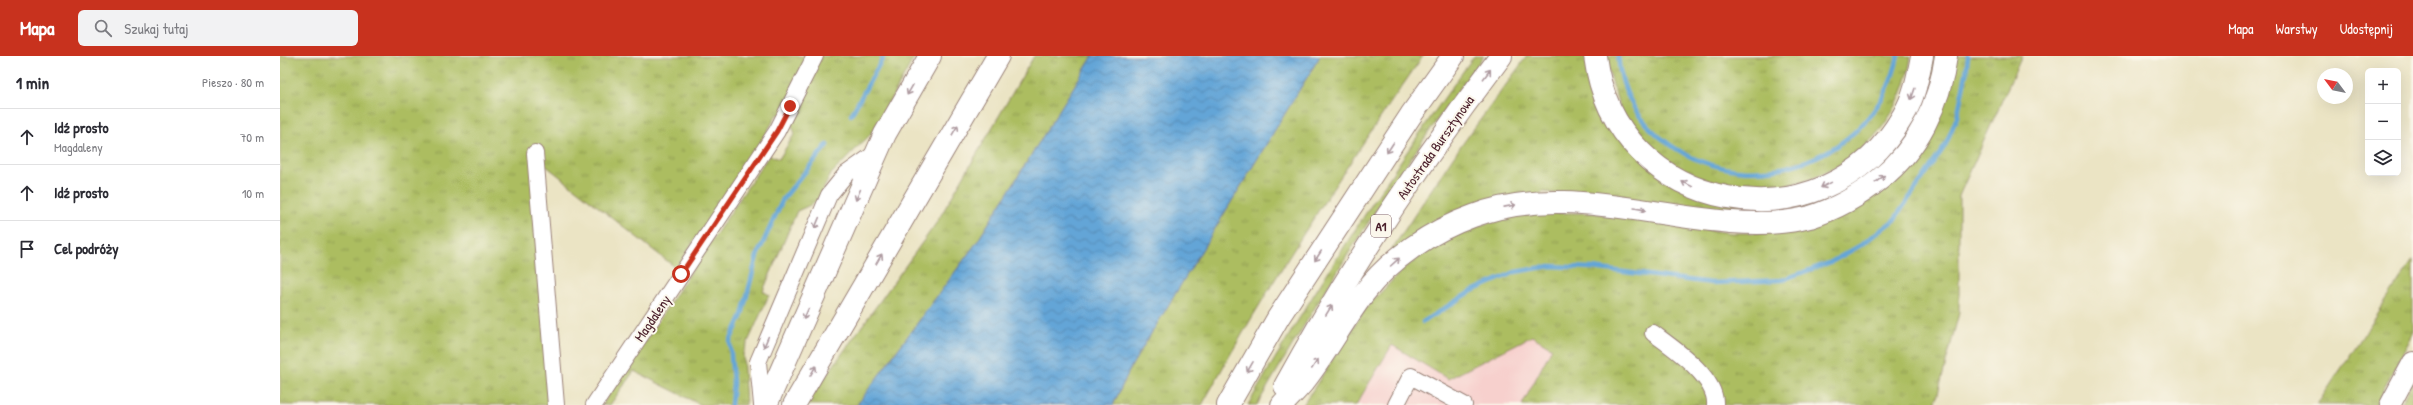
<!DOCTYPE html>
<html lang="pl">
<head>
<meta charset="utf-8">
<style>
  body { margin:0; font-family:"Patrick Hand",sans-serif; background:#f2f2f3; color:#2b2b33 }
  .controls { position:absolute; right:12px; top:12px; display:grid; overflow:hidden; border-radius:6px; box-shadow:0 4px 16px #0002 }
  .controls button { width:36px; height:36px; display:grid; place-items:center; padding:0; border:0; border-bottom:1px solid #e1e1e2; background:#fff; color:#2b2b33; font:20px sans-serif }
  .compass { position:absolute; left:2037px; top:12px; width:36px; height:36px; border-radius:50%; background:#fff; box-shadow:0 4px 16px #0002; rotate:302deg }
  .stop { position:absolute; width:12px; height:12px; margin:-9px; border:3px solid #c8321e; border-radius:50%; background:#fff }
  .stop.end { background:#c8321e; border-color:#fff; box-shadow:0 1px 4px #0008 }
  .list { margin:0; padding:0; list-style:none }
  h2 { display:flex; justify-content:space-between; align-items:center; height:52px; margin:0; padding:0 16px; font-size:17px }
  h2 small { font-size:13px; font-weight:400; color:#7c7c81 }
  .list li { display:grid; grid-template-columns:26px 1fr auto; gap:12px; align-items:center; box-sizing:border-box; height:56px; padding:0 16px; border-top:1px solid #e1e1e2 }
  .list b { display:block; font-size:15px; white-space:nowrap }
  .list p { margin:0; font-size:13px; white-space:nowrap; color:#7c7c81 }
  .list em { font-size:13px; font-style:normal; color:#7c7c81 }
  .icon { flex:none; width:22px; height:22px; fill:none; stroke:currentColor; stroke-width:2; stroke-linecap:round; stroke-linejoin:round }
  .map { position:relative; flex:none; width:2133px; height:349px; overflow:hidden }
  header { display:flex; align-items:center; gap:24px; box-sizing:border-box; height:56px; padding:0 20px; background:#c8321e; color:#fff }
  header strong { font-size:19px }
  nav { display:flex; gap:22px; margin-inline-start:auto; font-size:14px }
  .search { width:280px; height:36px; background:#f2f2f3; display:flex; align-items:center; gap:10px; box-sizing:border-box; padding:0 14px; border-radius:6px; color:#7c7c81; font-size:15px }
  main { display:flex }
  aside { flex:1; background:#fff }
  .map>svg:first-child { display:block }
</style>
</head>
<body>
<header>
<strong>Mapa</strong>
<div class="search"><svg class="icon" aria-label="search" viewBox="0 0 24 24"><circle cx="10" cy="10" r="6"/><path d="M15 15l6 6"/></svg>Szukaj tutaj</div>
<nav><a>Mapa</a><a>Warstwy</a><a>Udostępnij</a></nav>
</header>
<main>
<aside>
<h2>1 min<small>Pieszo · 80 m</small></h2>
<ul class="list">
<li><svg class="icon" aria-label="ahead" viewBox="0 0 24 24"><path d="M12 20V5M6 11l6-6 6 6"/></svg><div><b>Idź prosto</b><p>Magdaleny</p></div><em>70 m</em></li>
<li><svg class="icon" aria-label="ahead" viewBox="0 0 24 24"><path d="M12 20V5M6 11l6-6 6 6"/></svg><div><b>Idź prosto</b></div><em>10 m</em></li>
<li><svg class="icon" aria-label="arrive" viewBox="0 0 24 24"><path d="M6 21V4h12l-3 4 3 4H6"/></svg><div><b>Cel podróży</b></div></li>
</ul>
</aside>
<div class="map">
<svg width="2133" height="349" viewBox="0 0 2133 349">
  <defs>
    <pattern id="grass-tufts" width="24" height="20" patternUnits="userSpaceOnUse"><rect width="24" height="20" fill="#acbd61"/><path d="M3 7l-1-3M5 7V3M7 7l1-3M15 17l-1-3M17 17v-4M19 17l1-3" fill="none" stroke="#8e9950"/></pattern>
    <pattern id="water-waves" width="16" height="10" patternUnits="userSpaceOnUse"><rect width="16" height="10" fill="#63a5d7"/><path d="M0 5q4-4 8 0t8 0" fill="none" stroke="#5486af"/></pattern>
  </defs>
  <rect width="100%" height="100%" fill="#fbf7ec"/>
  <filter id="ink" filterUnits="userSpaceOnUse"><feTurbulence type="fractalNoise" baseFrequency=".025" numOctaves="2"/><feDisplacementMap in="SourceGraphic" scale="8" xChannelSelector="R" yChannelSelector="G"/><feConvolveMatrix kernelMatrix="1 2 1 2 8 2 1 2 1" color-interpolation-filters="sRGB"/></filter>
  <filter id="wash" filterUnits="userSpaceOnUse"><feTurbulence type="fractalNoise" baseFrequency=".012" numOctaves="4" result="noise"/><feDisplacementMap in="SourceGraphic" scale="16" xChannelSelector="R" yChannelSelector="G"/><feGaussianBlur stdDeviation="0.9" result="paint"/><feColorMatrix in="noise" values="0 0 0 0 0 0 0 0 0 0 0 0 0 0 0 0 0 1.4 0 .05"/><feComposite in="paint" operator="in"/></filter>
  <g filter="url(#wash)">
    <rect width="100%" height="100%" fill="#ebe4c4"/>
    <polygon fill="#f7d0cd" points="1252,280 1273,291 1242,349 1076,349 1112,289 1168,323"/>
    <g fill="url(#grass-tufts)" stroke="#7b6e46">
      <polygon points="0,0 635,0 592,77 551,118 537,146 517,155 483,235 489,239 463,297 466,349 421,349 354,315 330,349 322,349 489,99 499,103 515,77 509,64 497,58 482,85 396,212 265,109 258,106 268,349 0,349"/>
      <polygon points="754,0 813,0 697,186 577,349 525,349 657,166"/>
      <path d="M1040,0h103c-79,113 -155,228 -221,349h-89l19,-40z"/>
      <path d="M1194,0h10c-84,111 -157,229 -227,349h-9c69,-121 145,-236 226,-349z"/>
      <path d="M1247,0h60l14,52 122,96 141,-33 65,-115h8c-9,68 -57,127 -123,150 -20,7 -42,8 -63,9l-207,-23 -154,60 63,-95z"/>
      <path d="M1325,0h306c-8,67 -59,115 -123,129 -9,2 -20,5 -30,5 -19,0 -66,-13 -81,-22 -20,-12 -41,-35 -54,-54 -7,-12 -13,-43 -18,-58z"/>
      <polygon points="1675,0 1742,0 1679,140 1679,257 1655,349 1242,349 1272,292 1252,280 1168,323 1112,289 1076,349 1023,349 1086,252 1124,212 1168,182 1201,169 1239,157 1313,157 1451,177 1495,177 1608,128"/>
      <polygon points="2133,204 2133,278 2095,349 2037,349"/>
      <polygon points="2133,324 2133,349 2120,349"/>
    </g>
    <polygon fill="url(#water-waves)" stroke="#566281" points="813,0 1040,0 852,309 833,349 577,349 697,186"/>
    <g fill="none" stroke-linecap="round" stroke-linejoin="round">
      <g stroke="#63a5d7" stroke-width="4.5">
        <path d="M1338,0c3,37 21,67 51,88 84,60 208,14 229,-88"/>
        <polyline points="571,59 604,0"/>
        <polyline points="1143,266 1192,235 1235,216 1270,210 1312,212 1432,227 1502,224 1551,206 1581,189 1614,164 1665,90 1677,61 1686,18 1688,0"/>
        <polyline points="451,349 453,327 450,285 462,259 477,200 503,143 547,89"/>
      </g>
    </g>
  </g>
  <g filter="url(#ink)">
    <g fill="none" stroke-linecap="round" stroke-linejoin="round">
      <defs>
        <g id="minor">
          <polyline points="255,97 276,349"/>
          <path d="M1373,277c20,15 64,44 62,72"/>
          <polyline points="314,349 497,75 535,0"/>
          <polyline points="482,349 478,306 549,139 566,118 597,96"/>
          <polyline points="1116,349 1131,320 1184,349"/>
        </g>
        <polyline id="major" points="2110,349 2133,306"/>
        <g id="highway">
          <path d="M1315,0c20,159 230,197 308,60 11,-18 15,-39 19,-60"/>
          <path d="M1005,330c63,-115 136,-225 216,-330"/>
          <polyline points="486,349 605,78 650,0"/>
          <polyline points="514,349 718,0"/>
          <polyline points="948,349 998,262 1131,59 1173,0"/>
          <path d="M1002,349c7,-8 16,-16 23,-25 21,-27 38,-59 59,-87 27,-35 67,-62 109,-77 85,-32 172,0 258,6 26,2 53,2 79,-5 26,-8 49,-21 70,-38 38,-30 60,-76 66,-123"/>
        </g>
      </defs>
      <use href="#minor" stroke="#9a8278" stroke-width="18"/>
      <use href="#major" stroke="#9a8278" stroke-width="22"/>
      <use href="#highway" stroke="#9a8278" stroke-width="24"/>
      <use href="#minor" stroke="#fff" stroke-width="16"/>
      <use href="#major" stroke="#fff" stroke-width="20"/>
      <use href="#highway" stroke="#fff" stroke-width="22"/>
    </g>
    <defs><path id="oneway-shaft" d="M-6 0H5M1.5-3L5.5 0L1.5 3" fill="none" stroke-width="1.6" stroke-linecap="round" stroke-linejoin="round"/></defs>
    <g stroke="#ae9aa0">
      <use href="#oneway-shaft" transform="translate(1207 18) rotate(-53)"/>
      <use href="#oneway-shaft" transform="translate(630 34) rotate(120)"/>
      <use href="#oneway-shaft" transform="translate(1633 38) rotate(109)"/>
      <use href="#oneway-shaft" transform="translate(675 74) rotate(-60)"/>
      <use href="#oneway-shaft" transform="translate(1110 92) rotate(123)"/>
      <use href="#oneway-shaft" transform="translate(1600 123) rotate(-38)"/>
      <use href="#oneway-shaft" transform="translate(1407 128) rotate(-154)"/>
      <use href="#oneway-shaft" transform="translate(1546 129) rotate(154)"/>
      <use href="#oneway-shaft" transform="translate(578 139) rotate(114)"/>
      <use href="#oneway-shaft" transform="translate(1230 150) rotate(-11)"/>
      <use href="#oneway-shaft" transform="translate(1360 153) rotate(10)"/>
      <use href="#oneway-shaft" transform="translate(537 167) rotate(113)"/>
      <use href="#oneway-shaft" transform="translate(1038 200) rotate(123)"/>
      <use href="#oneway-shaft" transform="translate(599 203) rotate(-60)"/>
      <use href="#oneway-shaft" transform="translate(1115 206) rotate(-42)"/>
      <use href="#oneway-shaft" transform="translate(1049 254) rotate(-58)"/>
      <use href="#oneway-shaft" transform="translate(526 258) rotate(114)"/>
      <use href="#oneway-shaft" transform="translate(486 286) rotate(113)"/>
      <use href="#oneway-shaft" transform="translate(1035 308) rotate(-57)"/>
      <use href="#oneway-shaft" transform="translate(970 311) rotate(120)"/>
      <use href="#oneway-shaft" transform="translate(533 315) rotate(-60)"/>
    </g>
  </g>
  <g fill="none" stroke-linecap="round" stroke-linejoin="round" filter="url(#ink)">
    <polyline stroke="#c8321e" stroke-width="5" points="401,218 497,75 510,50"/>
  </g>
  <g text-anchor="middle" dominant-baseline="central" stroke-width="4" stroke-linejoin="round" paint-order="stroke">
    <rect fill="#fbf7ec" stroke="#7f6065" stroke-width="1" x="1091" y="159" width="20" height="22" rx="3"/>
    <g font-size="13" font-weight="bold" fill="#4a1f2b">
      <text x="1101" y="170">A1</text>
    </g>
    <g font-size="14" fill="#4a1f2b" stroke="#fbf7ec">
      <text transform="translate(1155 91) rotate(-55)">Autostrada Bursztynowa</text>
      <text transform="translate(372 262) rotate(-56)">Magdaleny</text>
    </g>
  </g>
</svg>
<div class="controls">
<button>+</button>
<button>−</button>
<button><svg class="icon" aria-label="layers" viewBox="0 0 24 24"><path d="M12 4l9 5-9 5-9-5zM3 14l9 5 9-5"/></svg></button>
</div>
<svg class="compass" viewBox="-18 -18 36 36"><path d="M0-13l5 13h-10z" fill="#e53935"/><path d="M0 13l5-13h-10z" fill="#7c7c81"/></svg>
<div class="stop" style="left:401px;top:218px"></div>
<div class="stop end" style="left:510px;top:50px"></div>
</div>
</main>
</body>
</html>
